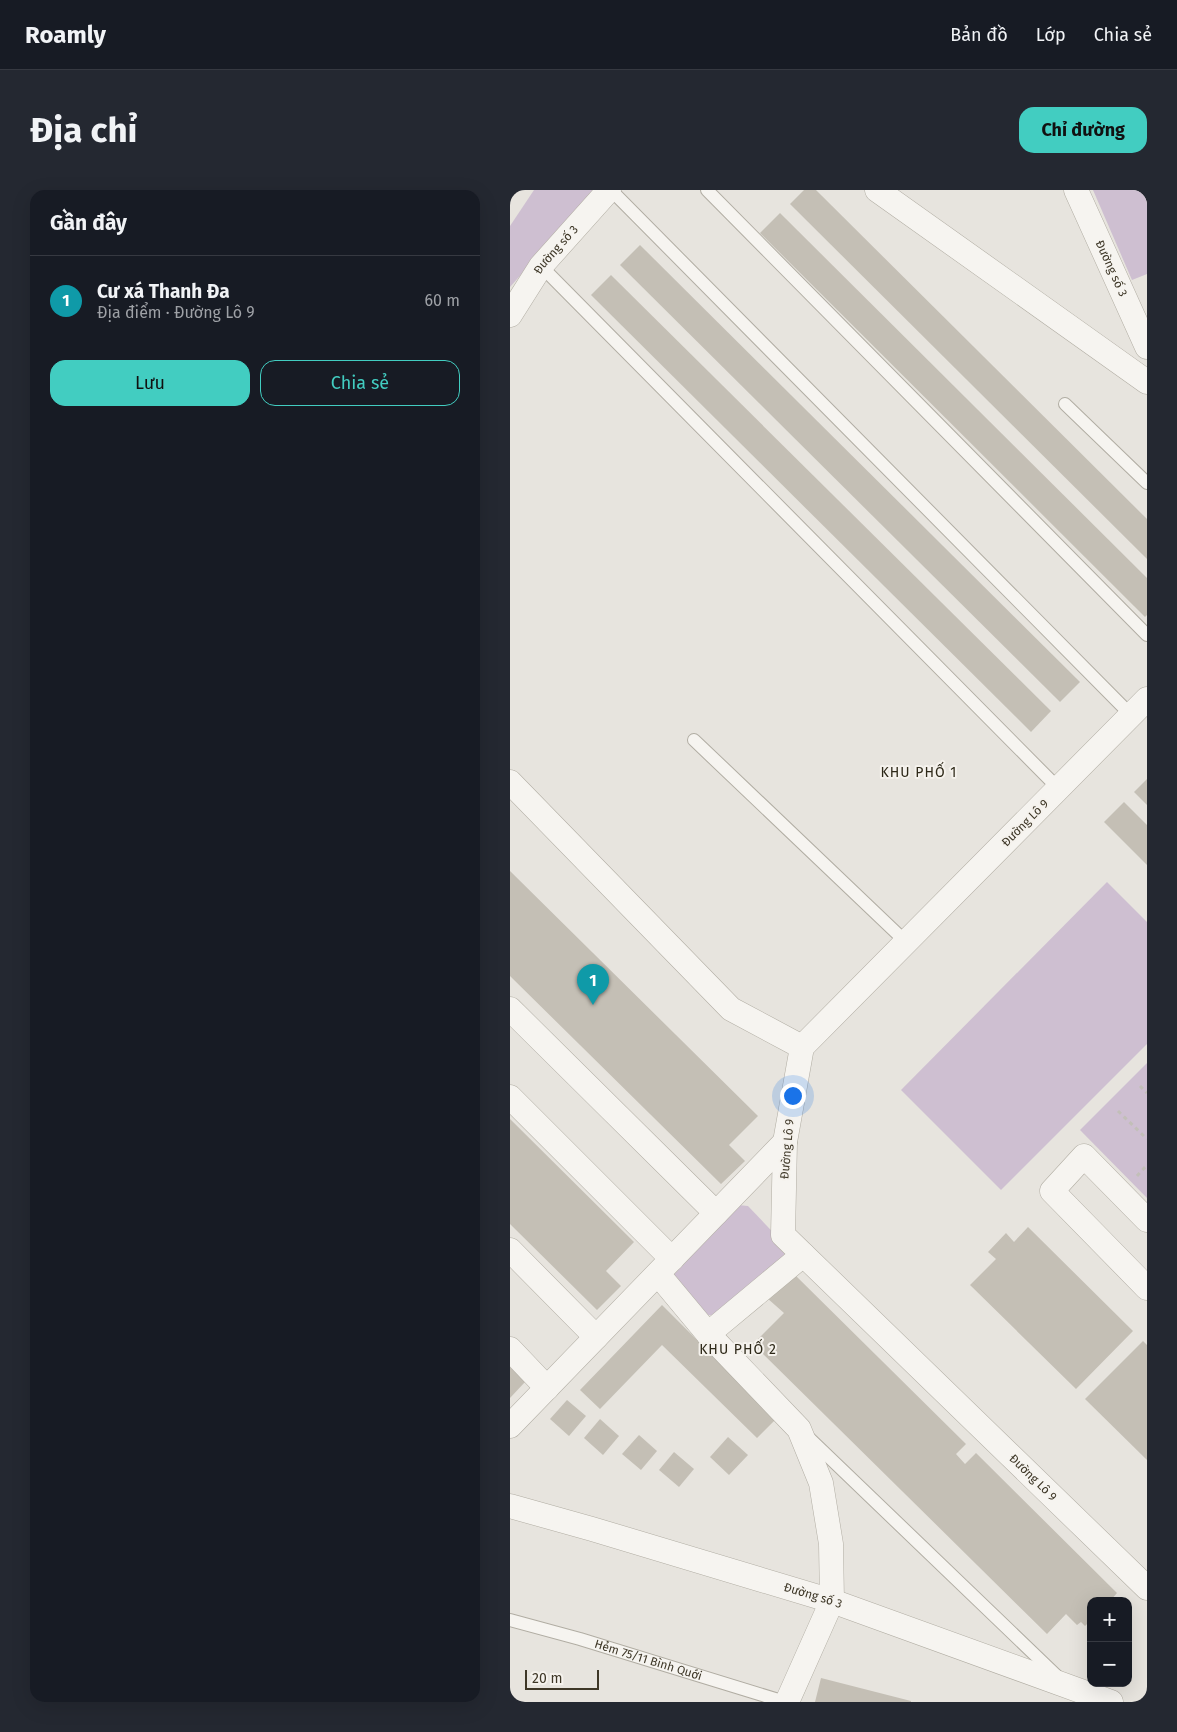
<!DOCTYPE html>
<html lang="vi">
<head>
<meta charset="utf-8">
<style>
  body { margin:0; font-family:"Fira Sans",sans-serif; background:#242831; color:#f1f3f6 }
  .controls { position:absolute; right:15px; bottom:15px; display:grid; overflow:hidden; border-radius:10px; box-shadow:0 5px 20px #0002 }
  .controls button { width:45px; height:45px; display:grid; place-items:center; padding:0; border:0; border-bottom:1px solid #363941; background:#171b24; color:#f1f3f6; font:25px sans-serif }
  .scale { position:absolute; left:15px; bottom:12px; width:74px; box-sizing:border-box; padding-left:5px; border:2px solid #3e3727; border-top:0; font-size:14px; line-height:18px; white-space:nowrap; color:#3e3727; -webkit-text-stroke:4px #f5f2ed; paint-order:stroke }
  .you { position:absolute; left:282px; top:905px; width:18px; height:18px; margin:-12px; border:4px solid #fff; border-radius:50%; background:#1a73e8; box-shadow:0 0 0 8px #1a73e833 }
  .badge { display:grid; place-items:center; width:32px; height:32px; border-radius:50%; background:#42cdc1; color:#fff; font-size:16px; font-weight:700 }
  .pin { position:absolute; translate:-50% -41px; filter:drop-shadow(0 1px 2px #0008) }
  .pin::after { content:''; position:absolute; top:26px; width:18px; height:15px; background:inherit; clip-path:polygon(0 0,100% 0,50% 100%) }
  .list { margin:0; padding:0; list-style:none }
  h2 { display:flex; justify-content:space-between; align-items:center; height:65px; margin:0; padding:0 20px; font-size:21px }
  h2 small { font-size:16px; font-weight:400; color:#9ea1a6 }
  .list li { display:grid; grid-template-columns:32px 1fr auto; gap:15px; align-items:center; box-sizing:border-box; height:90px; padding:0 20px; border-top:1px solid #363941 }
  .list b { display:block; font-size:19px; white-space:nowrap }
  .list p { margin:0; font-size:16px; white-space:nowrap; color:#9ea1a6 }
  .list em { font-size:16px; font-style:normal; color:#9ea1a6 }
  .actions { display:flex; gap:10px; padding:15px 20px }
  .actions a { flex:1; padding:11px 0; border:1px solid #42cdc1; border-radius:15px; text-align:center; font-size:18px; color:#42cdc1 }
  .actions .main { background:#42cdc1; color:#111 }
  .map { position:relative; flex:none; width:637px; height:1512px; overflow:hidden; border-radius:15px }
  header { display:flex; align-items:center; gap:30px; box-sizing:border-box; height:70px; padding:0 25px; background:#171b24; border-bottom:1px solid #363941 }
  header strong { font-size:24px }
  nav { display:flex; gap:28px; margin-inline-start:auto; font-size:18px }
  .intro { display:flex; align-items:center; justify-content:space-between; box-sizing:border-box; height:120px; padding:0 30px }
  h1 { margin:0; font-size:35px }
  .button { padding:12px 22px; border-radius:15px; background:#42cdc1; color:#111; font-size:18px; font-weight:700 }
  main { display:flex; gap:30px; padding:0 30px }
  aside { flex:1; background:#171b24; border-radius:15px; box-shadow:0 5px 20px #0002 }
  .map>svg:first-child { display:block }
</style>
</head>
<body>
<header>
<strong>Roamly</strong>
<nav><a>Bản đồ</a><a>Lớp</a><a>Chia sẻ</a></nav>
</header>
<div class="intro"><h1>Địa chỉ</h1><a class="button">Chỉ đường</a></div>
<main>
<aside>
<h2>Gần đây<small></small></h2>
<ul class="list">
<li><span class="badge" style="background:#0f9aa8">1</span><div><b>Cư xá Thanh Đa</b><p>Địa điểm · Đường Lô 9</p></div><em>60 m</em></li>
</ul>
<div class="actions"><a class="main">Lưu</a><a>Chia sẻ</a></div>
</aside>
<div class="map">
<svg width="637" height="1512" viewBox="0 0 637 1512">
  <rect width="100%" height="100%" fill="#e7e4de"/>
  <g fill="#cebfd1">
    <polygon points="24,0 86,0 0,97 0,36"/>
    <polygon points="583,0 637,0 637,84 622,90"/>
    <polygon points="597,692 637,732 637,854 491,1000 391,900"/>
    <polygon points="637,873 637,1008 570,940"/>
    <polygon points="228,1015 238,1016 276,1056 274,1067 204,1126 194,1124 162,1086 164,1077"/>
  </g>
  <g fill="#c4bfb5">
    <polygon points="294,0 306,0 637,329 637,369 280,14"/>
    <polygon points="270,23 637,388 637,425 635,427 250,43"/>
    <polygon points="130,55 570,492 550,512 110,75"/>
    <polygon points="101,85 541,521 521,542 81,105"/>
    <polygon points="637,589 637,615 624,602"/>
    <polygon points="614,612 637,635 637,675 594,632"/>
    <polygon points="0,681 248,926 219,955 235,971 211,994 0,786"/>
    <polygon points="0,929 124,1052 96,1081 111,1096 87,1120 0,1034"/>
    <polygon points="518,1037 623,1141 566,1199 460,1095 486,1069 478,1062 496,1043 504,1052"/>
    <polygon points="283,1083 456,1254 446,1264 455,1274 466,1263 607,1403 600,1411 581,1411 581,1430 575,1436 571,1432 567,1435 556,1424 537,1444 243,1154 274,1123 257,1108"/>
    <polygon points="152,1115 266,1229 247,1248 152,1155 90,1219 70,1200"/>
    <polygon points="633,1151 637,1155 637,1270 575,1209"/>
    <polygon points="0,1177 15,1192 0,1208"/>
    <polygon points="57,1210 76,1226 59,1246 40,1229"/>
    <polygon points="90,1229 109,1246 93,1265 74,1248"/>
    <polygon points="129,1245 147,1261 131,1280 112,1264"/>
    <polygon points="218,1247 238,1265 219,1285 200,1267"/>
    <polygon points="164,1262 184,1279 169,1297 149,1280"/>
    <polygon points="311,1488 401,1511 401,1512 305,1512"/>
  </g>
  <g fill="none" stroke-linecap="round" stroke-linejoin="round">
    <defs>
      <g id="lane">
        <polyline points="101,0 621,525"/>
        <polyline points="197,0 637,445"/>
        <polyline points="31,76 549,599"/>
        <polyline points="555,214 637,293"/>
        <polyline points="184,550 396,752"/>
        <polyline points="298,1247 549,1488"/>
        <path id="s1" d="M0,1430l70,19 205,63"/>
      </g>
      <g id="street">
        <polyline points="367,0 637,192"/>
        <path id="s2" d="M566,0l71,157"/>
        <path id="s3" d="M0,125l31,-49 68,-76"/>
        <path id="s4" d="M637,509l-345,348 -17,95 -2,93 364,353"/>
        <polyline points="0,592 221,819 292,857"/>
        <polyline points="0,819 206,1023"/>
        <polyline points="0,907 162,1069"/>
        <polyline points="637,1030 574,966 542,1001 637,1098"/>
        <polyline points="0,1060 86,1147"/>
        <polyline points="148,1084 198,1144 289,1239 311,1293 321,1354 322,1411 277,1512"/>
        <polyline points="198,1144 293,1065"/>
        <polyline points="0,1159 37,1198"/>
        <polyline points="0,1236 275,952"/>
        <path id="s5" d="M0,1316l82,23 240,72 279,101"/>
      </g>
    </defs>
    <use href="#lane" stroke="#b1ada3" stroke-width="14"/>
    <use href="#street" stroke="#b1ada3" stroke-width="25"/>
    <g stroke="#c2bfb8" stroke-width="3" stroke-dasharray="4 4" stroke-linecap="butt">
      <polyline points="630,896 637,903"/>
      <polyline points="608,921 637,949"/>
      <polyline points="627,986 637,975"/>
    </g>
    <use href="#lane" stroke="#f6f4f0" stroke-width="12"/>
    <use href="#street" stroke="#f6f4f0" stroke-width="24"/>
  </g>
  <g text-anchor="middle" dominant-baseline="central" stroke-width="4" stroke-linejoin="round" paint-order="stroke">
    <g font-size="12" fill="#3e3727" stroke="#f5f2ed">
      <text stroke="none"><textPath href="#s3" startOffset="80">Đường số 3</textPath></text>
      <text stroke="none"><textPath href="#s2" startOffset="86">Đường số 3</textPath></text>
      <text transform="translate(515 633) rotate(-45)">Đường Lô 9</text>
      <text transform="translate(277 959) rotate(-85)">Đường Lô 9</text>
      <text stroke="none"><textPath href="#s4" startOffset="1028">Đường Lô 9</textPath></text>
      <text stroke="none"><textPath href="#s5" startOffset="316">Đường số 3</textPath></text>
      <text stroke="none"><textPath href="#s1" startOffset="144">Hẻm 75/11 Bình Quới</textPath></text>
    </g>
    <g font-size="14" letter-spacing="1" fill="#2e2919" stroke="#f5f2ed">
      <text x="409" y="582">KHU PHỐ 1</text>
      <text x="228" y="1159">KHU PHỐ 2</text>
    </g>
  </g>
</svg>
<div class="controls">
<button>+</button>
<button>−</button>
</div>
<div class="scale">20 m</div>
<div class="you"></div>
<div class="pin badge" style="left:83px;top:815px;background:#0f9aa8">1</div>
</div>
</main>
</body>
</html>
